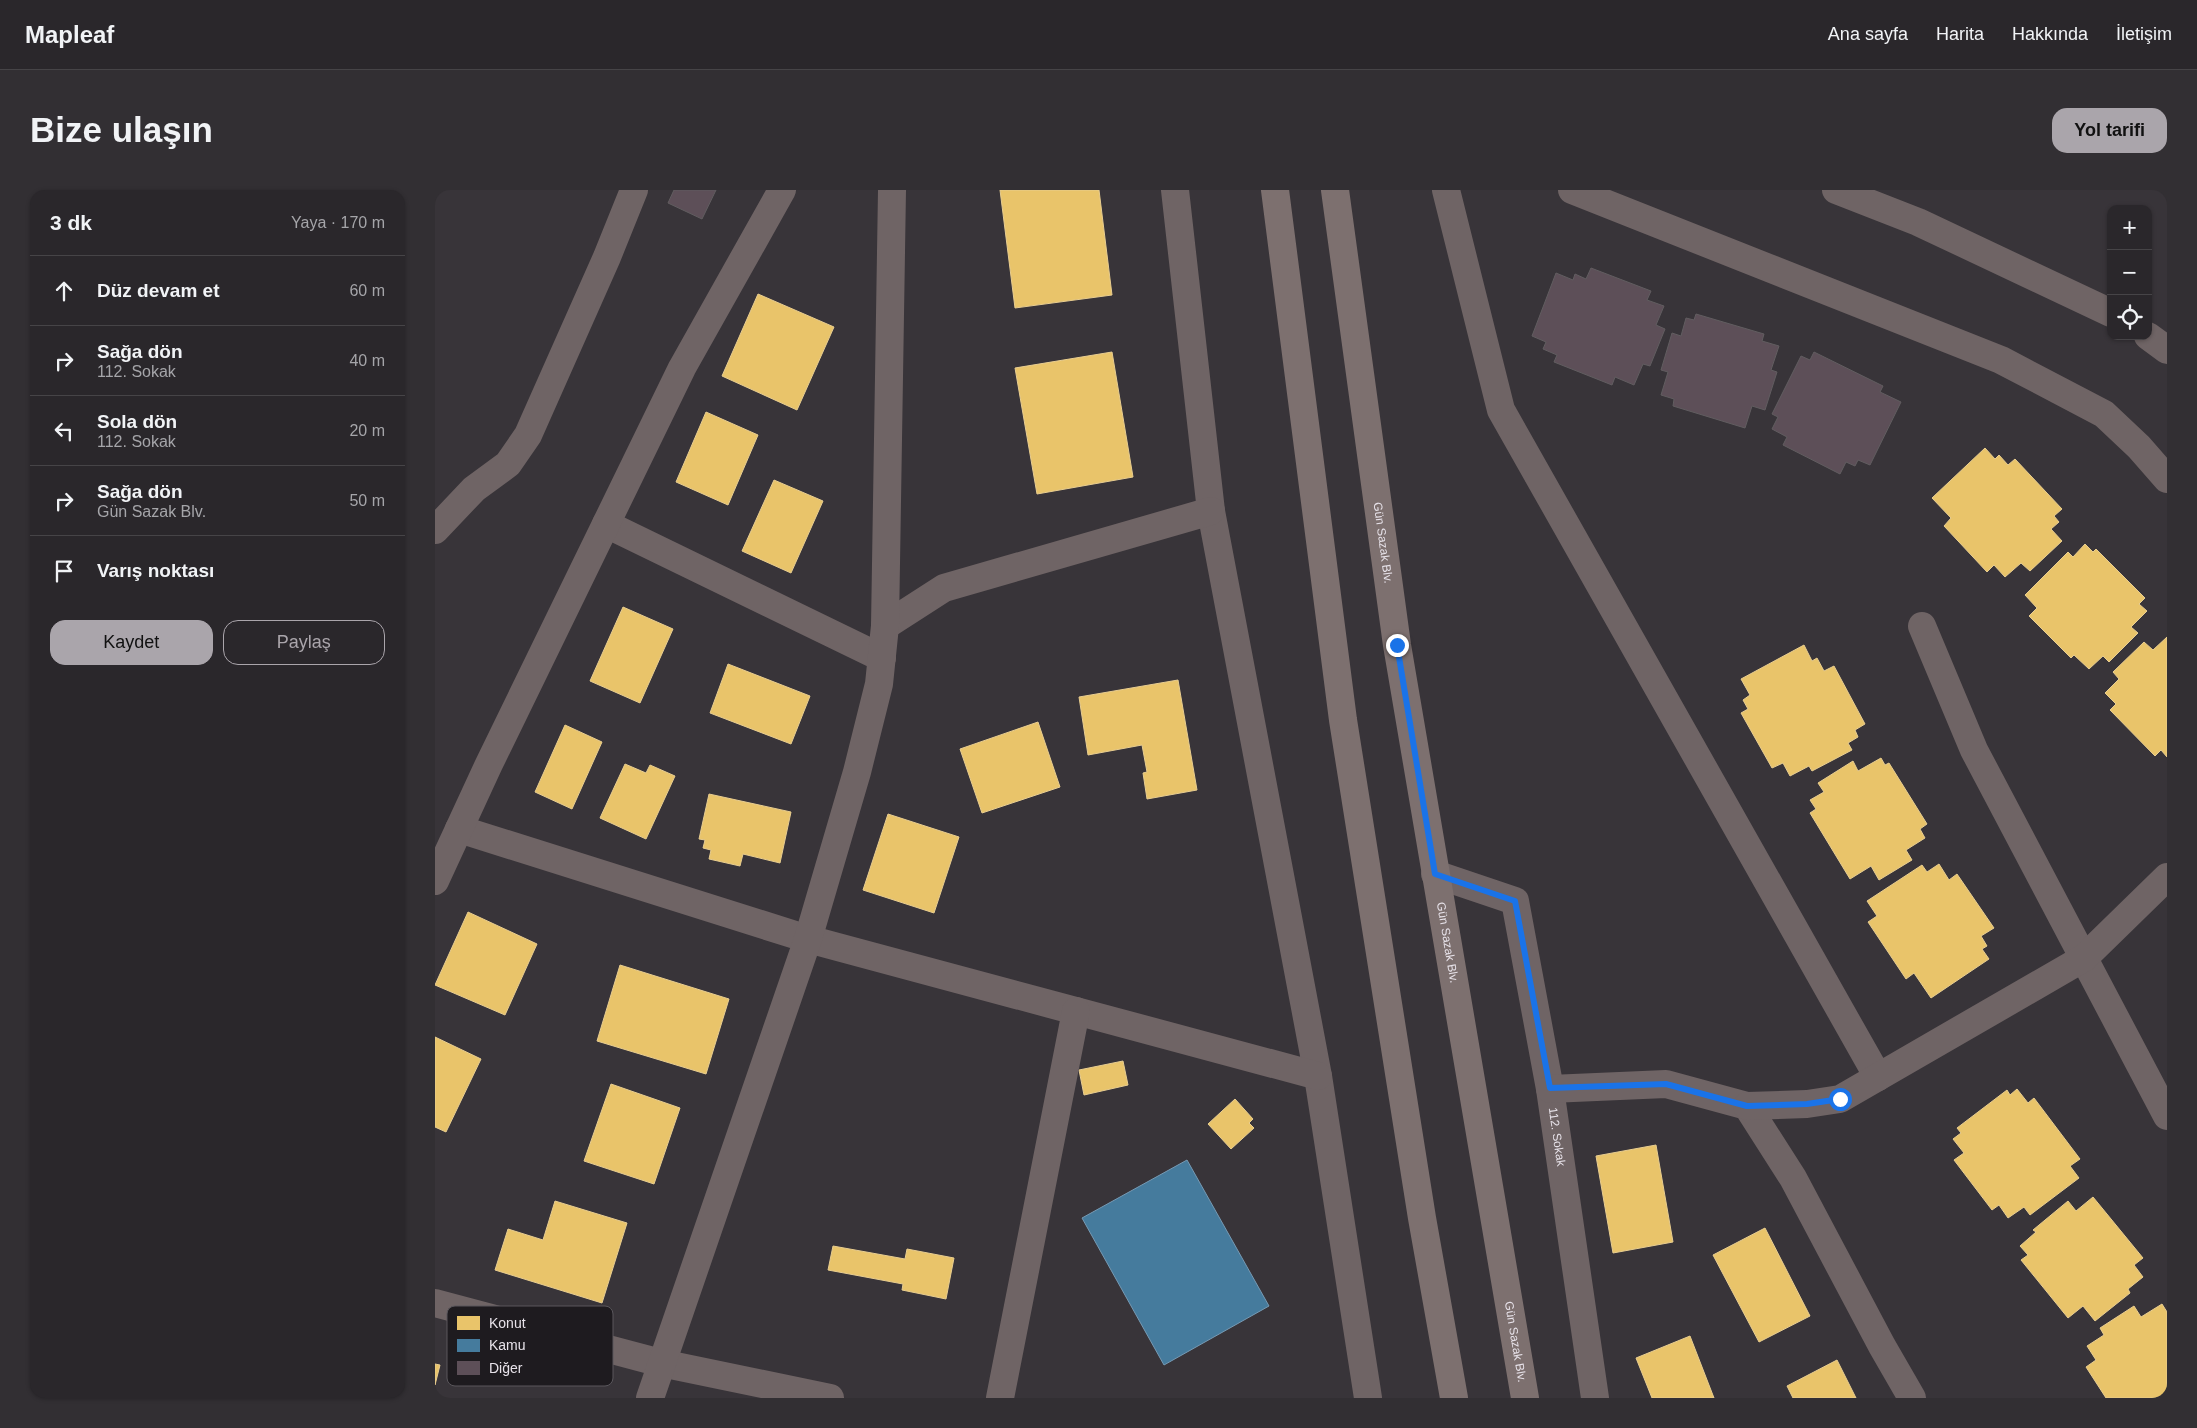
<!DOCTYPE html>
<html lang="tr">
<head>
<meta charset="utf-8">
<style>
  body { margin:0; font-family:Arial,sans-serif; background:#322f33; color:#f1f3f6 }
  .controls { position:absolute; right:15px; top:15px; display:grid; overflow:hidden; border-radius:10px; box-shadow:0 1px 4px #0004 }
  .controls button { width:45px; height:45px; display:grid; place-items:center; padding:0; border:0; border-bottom:1px solid #464447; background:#2a272b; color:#f1f3f6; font:25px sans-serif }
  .stop { position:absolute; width:15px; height:15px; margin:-11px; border:4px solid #1a73e8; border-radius:50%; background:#fff }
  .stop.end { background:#1a73e8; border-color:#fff; box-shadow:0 1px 5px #0008 }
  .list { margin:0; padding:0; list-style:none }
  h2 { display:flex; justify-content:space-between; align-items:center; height:65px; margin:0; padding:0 20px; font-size:21px }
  h2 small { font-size:16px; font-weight:400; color:#a5a5a9 }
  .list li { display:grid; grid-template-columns:32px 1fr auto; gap:15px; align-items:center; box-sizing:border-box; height:70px; padding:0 20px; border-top:1px solid #464447 }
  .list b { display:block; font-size:19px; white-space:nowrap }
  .list p { margin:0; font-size:16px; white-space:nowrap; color:#a5a5a9 }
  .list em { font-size:16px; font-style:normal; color:#a5a5a9 }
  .actions { display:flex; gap:10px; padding:15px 20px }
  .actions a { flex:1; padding:11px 0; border:1px solid #aaa5ab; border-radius:15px; text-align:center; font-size:18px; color:#aaa5ab }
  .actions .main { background:#aaa5ab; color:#111 }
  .icon { flex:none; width:28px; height:28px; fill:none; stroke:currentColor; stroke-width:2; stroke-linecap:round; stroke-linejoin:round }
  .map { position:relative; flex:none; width:1732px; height:1208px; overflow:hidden; border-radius:15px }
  header { display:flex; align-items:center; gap:30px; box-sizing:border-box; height:70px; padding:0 25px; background:#2a272b; border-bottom:1px solid #464447 }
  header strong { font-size:24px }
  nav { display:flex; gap:28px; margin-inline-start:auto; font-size:18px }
  .intro { display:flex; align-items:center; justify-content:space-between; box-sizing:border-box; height:120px; padding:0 30px }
  h1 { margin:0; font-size:35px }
  .button { padding:12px 22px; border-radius:15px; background:#aaa5ab; color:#111; font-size:18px; font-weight:700 }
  main { display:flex; gap:30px; padding:0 30px }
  aside { flex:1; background:#2a272b; border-radius:15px; box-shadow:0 1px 4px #0004 }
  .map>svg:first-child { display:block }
</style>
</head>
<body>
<header>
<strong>Mapleaf</strong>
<nav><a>Ana sayfa</a><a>Harita</a><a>Hakkında</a><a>İletişim</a></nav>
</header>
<div class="intro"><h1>Bize ulaşın</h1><a class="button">Yol tarifi</a></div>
<main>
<aside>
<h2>3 dk<small>Yaya · 170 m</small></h2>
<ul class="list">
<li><svg class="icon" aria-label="ahead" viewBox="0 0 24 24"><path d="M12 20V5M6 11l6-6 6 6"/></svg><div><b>Düz devam et</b></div><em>60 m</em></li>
<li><svg class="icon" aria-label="right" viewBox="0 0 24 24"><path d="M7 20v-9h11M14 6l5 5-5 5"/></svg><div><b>Sağa dön</b><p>112. Sokak</p></div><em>40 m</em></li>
<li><svg class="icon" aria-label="left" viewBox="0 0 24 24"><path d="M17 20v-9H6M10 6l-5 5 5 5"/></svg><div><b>Sola dön</b><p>112. Sokak</p></div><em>20 m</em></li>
<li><svg class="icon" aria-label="right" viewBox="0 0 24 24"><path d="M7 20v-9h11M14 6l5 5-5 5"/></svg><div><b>Sağa dön</b><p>Gün Sazak Blv.</p></div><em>50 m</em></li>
<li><svg class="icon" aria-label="arrive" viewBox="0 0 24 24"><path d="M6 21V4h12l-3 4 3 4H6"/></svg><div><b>Varış noktası</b></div></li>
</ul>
<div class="actions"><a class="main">Kaydet</a><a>Paylaş</a></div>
</aside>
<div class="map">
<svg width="1732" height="1208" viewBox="0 0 1732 1208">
  <rect width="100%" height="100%" fill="#383439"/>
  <g fill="#e9c46a" stroke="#e8cd90">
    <polygon points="565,0 664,0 677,105 580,118"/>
    <polygon points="323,104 399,137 362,220 287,186"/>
    <polygon points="677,162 698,287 602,304 580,178"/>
    <polygon points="271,222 323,245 293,315 241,292"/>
    <polygon points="1550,258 1560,269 1564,265 1573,275 1580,269 1627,319 1619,326 1624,332 1616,339 1627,351 1595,381 1586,373 1570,387 1559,375 1552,382 1509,336 1516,328 1497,308"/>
    <polygon points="339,290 388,311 356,383 307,361"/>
    <polygon points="1650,354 1658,362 1661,359 1710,408 1704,414 1712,421 1696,437 1703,443 1674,472 1668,466 1654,479 1639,465 1636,468 1594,426 1602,418 1590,405 1633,362 1638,367"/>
    <polygon points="188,417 238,439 205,513 155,491"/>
    <polygon points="1732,447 1732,567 1726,560 1720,566 1675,520 1681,514 1670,503 1684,489 1678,482 1709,452 1718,460"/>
    <polygon points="1369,455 1377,471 1382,468 1389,481 1399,476 1430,534 1420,540 1423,547 1413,553 1417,560 1377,581 1374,576 1355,586 1348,573 1337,578 1306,523 1313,519 1308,510 1315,505 1306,489"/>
    <polygon points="293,474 375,506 356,554 275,523"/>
    <polygon points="743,490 762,600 712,609 708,583 712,582 707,555 653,565 644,507"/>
    <polygon points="603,532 625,597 547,623 525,559"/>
    <polygon points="130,535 167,552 137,619 100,602"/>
    <polygon points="1446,568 1450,575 1454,573 1492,634 1485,639 1490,648 1471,660 1477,670 1444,690 1436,676 1415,689 1375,623 1381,619 1375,610 1389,602 1383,593 1418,571 1423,581"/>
    <polygon points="190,574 211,583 215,575 240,586 211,649 165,628"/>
    <polygon points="274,604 356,622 345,673 308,664 305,676 274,669 276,660 268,658 270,650 264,649"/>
    <polygon points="453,624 524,647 499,723 428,700"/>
    <polygon points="1504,674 1514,690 1522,684 1559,738 1546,746 1552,756 1547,759 1554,769 1496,808 1479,783 1471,789 1433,732 1442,726 1432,711 1487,675 1492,682"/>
    <polygon points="33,722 102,754 70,825 0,795"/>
    <polygon points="185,775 294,809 271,884 162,851"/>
    <polygon points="0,847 46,869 11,942 0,937"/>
    <polygon points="688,871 693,895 649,905 644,880"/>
    <polygon points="176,894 245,918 219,994 149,971"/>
    <polygon points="1582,899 1593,913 1599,908 1645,969 1635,976 1644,988 1595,1025 1589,1017 1573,1028 1564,1015 1557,1020 1519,970 1529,963 1518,949 1526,943 1522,938 1572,900 1575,905"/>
    <polygon points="800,909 818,929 814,933 819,938 796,959 773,934"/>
    <polygon points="1221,955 1238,1052 1178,1063 1161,966"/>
    <polygon points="1658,1007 1708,1068 1699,1075 1708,1087 1693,1099 1695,1103 1660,1131 1648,1116 1633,1128 1586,1070 1593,1065 1585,1056 1601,1042 1598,1040 1633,1011 1641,1021"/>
    <polygon points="120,1011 192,1033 167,1113 60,1080 73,1039 108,1050"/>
    <polygon points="1330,1038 1375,1126 1324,1152 1278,1065"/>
    <polygon points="398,1056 470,1069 472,1059 519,1068 511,1109 467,1100 468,1094 393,1080"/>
    <polygon points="1727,1114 1732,1122 1732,1208 1671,1208 1651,1177 1661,1170 1652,1156 1669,1145 1665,1138 1699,1116 1706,1127"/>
    <polygon points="1255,1146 1279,1208 1217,1208 1201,1168"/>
    <polygon points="1402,1170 1421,1208 1358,1208 1352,1196"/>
    <polygon points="0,1174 5,1175 0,1195"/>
  </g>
  <polygon fill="#457b9d" stroke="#769ab4" points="752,970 834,1116 729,1175 647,1028"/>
  <g fill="#5d4f58" stroke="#615d60">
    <polygon points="239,0 281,0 267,29 233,13"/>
    <polygon points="1156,78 1216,101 1212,110 1229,116 1221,135 1230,139 1215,176 1208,174 1199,195 1180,187 1177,195 1119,172 1122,165 1108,159 1111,152 1097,146 1121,83 1138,90 1140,84 1151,89"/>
    <polygon points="1261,124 1329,144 1327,151 1344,156 1336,180 1342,182 1330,220 1317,216 1310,238 1238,216 1239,209 1226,205 1233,182 1226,180 1237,143 1246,146 1251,128 1259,130"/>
    <polygon points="1379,162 1448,196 1445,202 1466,212 1435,275 1423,270 1420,276 1411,272 1405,284 1348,255 1352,247 1337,239 1343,227 1337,224 1366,166 1375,170"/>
  </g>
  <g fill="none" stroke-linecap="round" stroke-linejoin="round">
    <g stroke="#6f6465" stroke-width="28">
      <polyline points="740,0 776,321 883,886 933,1208"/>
      <polyline points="1011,0 1066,220 1443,887"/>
      <polyline points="1137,0 1566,170 1669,224 1704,257 1732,289"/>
      <polyline points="1401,0 1483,32 1676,123"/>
      <polyline points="1713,146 1732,160"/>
      <polyline points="171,334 447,468"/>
      <polyline points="0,340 39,299 73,274 93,245 172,67 199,0"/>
      <polyline points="450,436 509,398 776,321"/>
      <polyline points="1487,436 1539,560 1732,926"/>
      <polyline points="24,639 373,749 883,886"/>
      <path id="s1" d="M1000,684l80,27 35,188 45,309"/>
      <polyline points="0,691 54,574 247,178 347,0"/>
      <polyline points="1115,899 1231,894 1312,916 1358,988 1447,1156 1477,1208"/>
      <polyline points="1312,916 1372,914 1405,909 1649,768 1732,687"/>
      <polyline points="0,1113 226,1173 395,1208"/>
      <polyline points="215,1208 373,749 422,582 444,494 450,436 457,0"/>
      <polyline points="565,1208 641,821"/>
    </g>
    <g stroke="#7d706f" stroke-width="28">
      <polyline points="840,0 908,530 987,1028 1019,1208"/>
      <path id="s2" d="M900,0l62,455 128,753"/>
    </g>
  </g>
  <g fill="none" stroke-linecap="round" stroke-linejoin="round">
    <polyline stroke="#1a73e8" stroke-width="6" points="962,455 1000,684 1080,711 1115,898 1231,894 1312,916 1372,914 1405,909"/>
  </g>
  <g text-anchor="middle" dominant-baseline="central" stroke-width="5" stroke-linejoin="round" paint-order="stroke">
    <g font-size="12" fill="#e7e2e9" stroke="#1e1b1f">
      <text stroke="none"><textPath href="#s2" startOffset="356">Gün Sazak Blv.</textPath></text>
      <text stroke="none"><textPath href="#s2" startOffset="761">Gün Sazak Blv.</textPath></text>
      <text stroke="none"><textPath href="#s1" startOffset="324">112. Sokak</textPath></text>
      <text stroke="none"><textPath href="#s2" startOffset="1166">Gün Sazak Blv.</textPath></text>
    </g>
  </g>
  <rect x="12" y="1116" width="166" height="80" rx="8" fill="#1e1b1f" stroke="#5a575c" stroke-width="1"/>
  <rect x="22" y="1126" width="23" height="14" fill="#e9c46a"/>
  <rect x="22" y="1149" width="23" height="13" fill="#457b9d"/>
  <rect x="22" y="1171" width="23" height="14" fill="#5d4f58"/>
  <g font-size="14" fill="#e7e2e9">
    <text x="54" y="1138">Konut</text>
    <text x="54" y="1160">Kamu</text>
    <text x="54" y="1183">Diğer</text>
  </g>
</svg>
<div class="controls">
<button>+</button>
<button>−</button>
<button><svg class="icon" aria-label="locate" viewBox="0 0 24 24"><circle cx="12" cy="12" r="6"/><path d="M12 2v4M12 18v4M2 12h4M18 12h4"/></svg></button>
</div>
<div class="stop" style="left:1405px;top:909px"></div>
<div class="stop end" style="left:962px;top:455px"></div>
</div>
</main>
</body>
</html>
